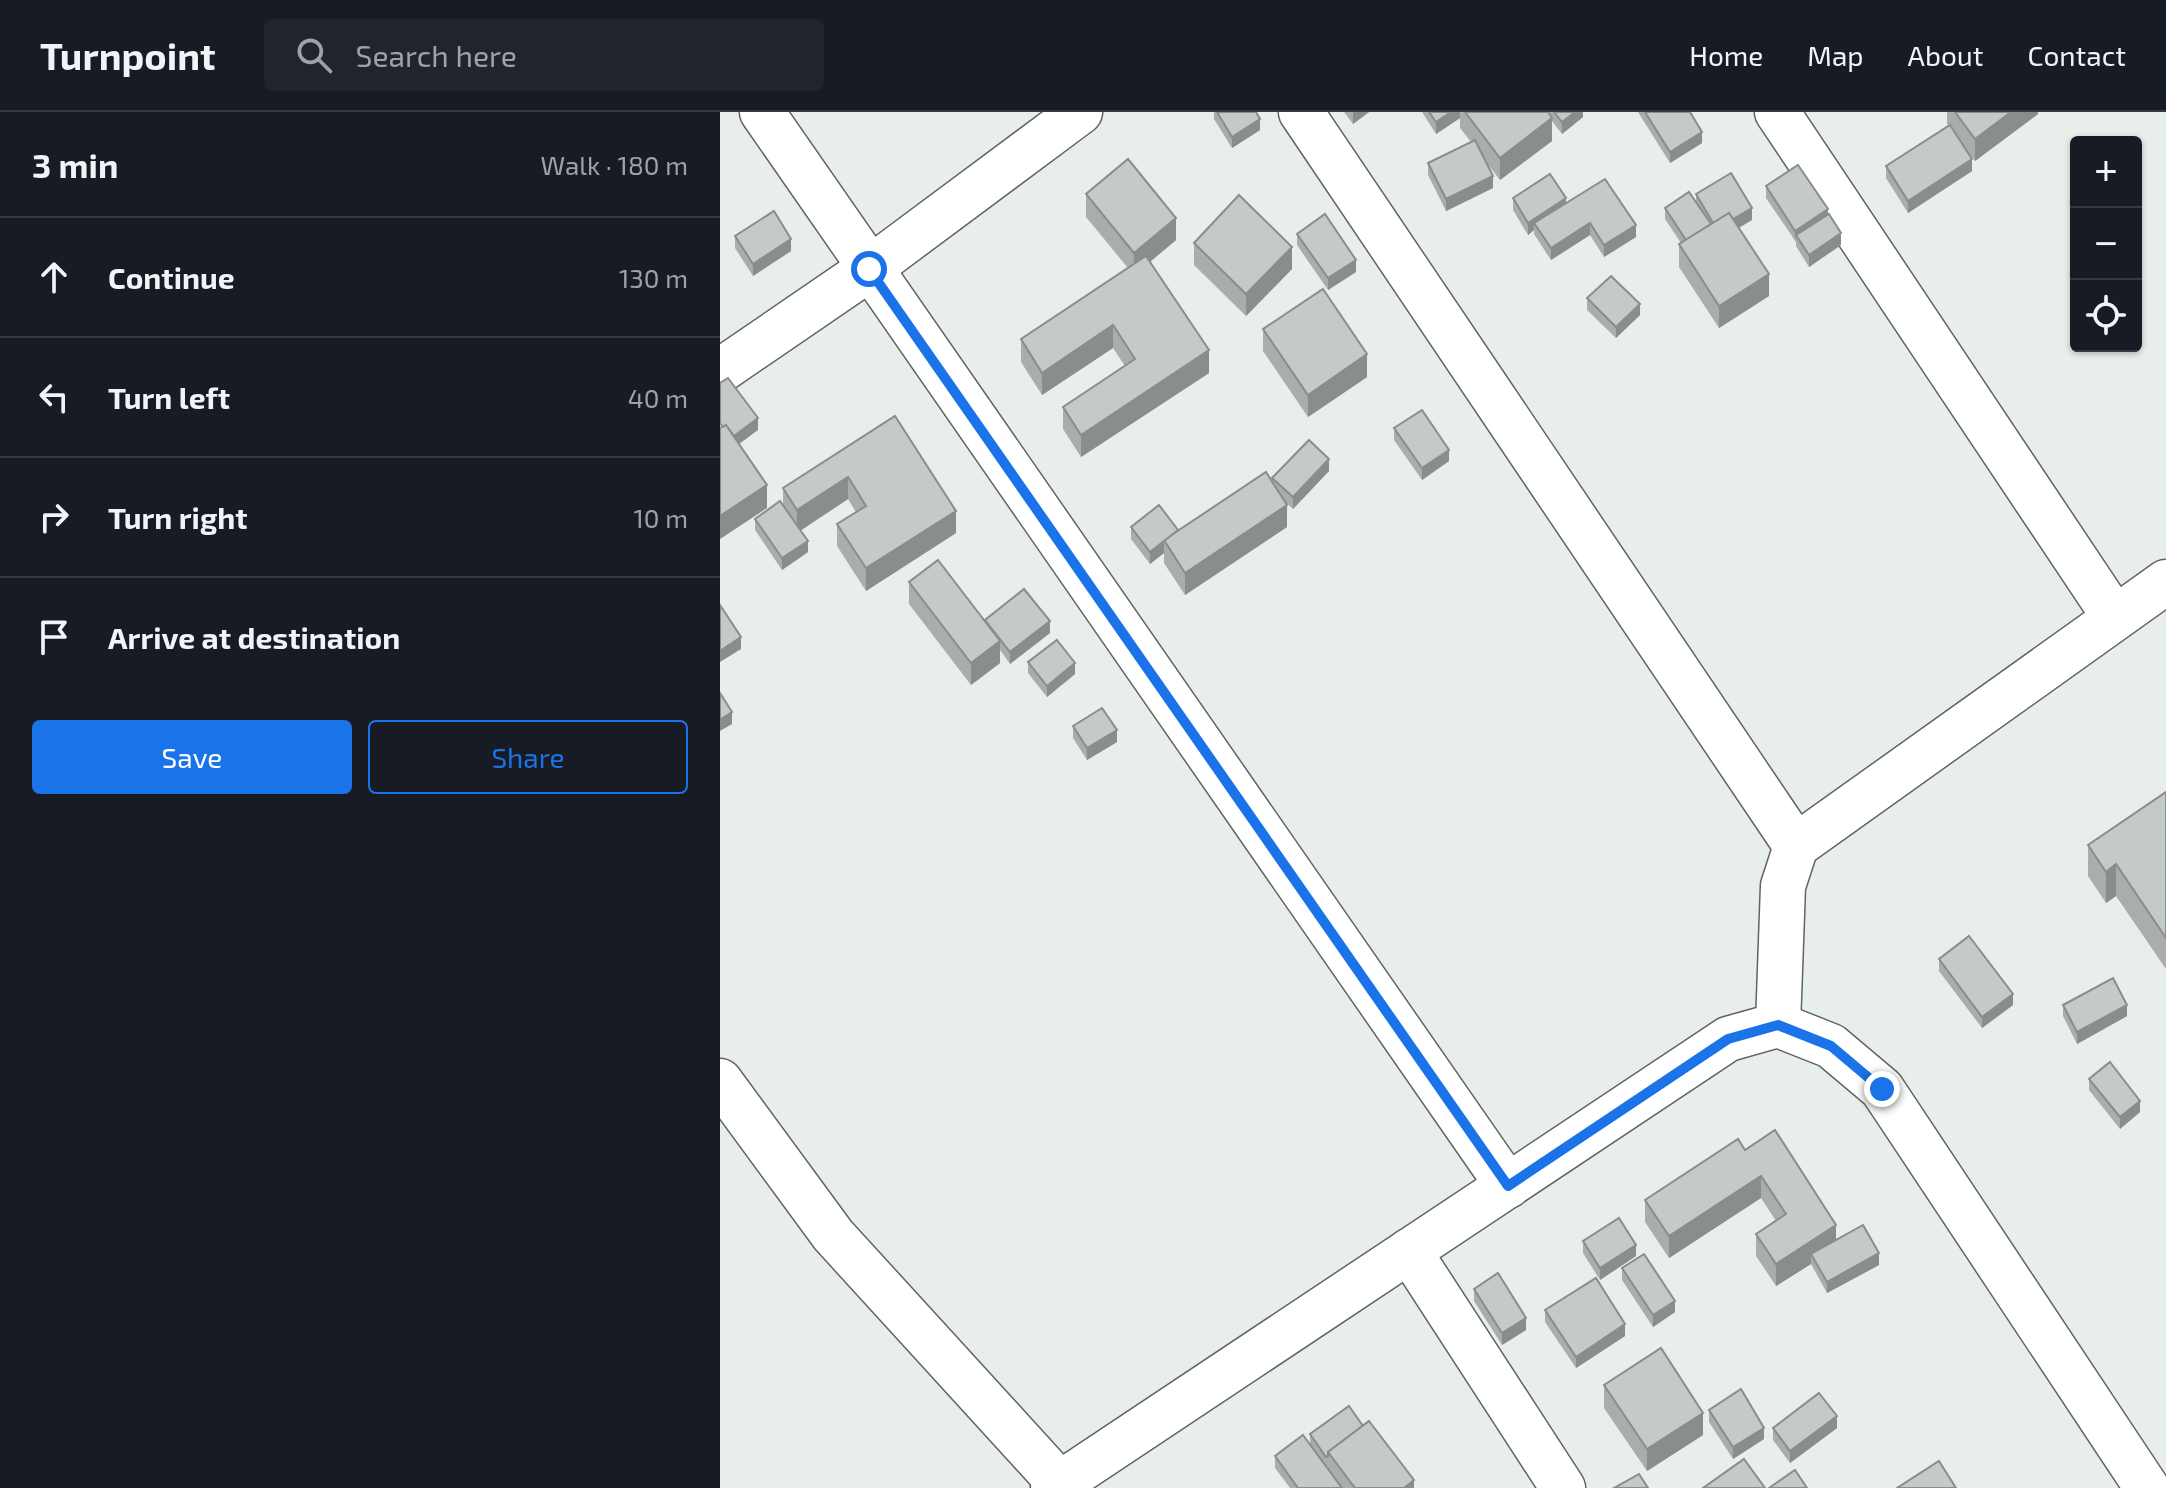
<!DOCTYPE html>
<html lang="en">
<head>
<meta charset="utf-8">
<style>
  body { margin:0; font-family:"Exo 2",sans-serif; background:#20242c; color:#f1f3f6 }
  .controls { position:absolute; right:24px; top:24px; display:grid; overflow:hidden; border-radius:8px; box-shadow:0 2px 6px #0004 }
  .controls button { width:72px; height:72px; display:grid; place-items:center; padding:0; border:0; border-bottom:2px solid #363941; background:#171b24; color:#f1f3f6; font:40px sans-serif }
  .stop { position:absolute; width:24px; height:24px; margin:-18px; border:6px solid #1a73e8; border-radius:50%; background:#fff }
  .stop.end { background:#1a73e8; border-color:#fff; box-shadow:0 2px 8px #0008 }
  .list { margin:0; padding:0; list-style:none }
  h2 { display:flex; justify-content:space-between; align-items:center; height:104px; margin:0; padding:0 32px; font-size:34px }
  h2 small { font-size:26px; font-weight:400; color:#9ea1a6 }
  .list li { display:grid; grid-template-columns:52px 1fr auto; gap:24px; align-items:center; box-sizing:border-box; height:120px; padding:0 32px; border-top:2px solid #363941 }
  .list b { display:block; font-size:30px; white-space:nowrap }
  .list em { font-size:26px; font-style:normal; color:#9ea1a6 }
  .actions { display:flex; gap:16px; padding:24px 32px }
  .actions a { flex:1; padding:18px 0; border:2px solid #1a73e8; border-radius:8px; text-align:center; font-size:28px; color:#1a73e8 }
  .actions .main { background:#1a73e8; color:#fff }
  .icon { flex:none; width:44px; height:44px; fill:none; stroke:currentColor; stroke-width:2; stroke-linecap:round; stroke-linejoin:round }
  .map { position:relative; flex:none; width:1446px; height:1376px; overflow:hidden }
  header { display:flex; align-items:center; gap:48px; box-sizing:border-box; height:112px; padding:0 40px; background:#171b24; border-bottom:2px solid #363941 }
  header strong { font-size:38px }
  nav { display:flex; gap:44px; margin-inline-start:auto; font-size:28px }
  .search { width:560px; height:72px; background:#20242c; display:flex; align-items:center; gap:20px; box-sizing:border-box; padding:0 28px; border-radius:8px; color:#9ea1a6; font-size:30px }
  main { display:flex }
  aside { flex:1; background:#171b24 }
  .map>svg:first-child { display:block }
</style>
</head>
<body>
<header>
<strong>Turnpoint</strong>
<div class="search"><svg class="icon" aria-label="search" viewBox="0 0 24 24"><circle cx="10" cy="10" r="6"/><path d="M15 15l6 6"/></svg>Search here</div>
<nav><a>Home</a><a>Map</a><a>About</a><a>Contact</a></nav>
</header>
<main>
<aside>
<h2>3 min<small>Walk · 180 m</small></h2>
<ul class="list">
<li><svg class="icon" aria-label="ahead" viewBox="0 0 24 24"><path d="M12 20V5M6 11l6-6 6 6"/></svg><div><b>Continue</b></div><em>130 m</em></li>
<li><svg class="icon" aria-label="left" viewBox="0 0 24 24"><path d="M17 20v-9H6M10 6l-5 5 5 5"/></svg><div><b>Turn left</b></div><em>40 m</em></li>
<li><svg class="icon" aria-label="right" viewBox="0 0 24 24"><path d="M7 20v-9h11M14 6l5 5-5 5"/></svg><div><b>Turn right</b></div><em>10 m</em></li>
<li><svg class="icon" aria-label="arrive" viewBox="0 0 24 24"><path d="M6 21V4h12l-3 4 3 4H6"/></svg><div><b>Arrive at destination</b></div></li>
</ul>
<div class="actions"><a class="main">Save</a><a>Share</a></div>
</aside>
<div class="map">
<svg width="1446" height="1376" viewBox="0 0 1446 1376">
  <rect width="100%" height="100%" fill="#e8eeea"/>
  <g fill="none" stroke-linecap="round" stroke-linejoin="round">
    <defs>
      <g id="minor">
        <polyline points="42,0 788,1074"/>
        <polyline points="581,0 1076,734"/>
        <polyline points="1057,0 1395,506"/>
        <polyline points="0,259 149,157 360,0"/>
        <polyline points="1058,913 1063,774 1076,734 1446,470"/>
        <polyline points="0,969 113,1123 344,1376"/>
        <polyline points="689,1139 843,1376"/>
      </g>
      <polyline id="tertiary" points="333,1376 1008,927 1058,913 1111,934 1162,977 1427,1376"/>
    </defs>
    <use href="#minor" stroke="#606561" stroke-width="47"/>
    <use href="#tertiary" stroke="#606561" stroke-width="47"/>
    <use href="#minor" stroke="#fff" stroke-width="44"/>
    <use href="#tertiary" stroke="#fff" stroke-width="44"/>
  </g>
  <g fill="#a9aeaa">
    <polygon points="494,0 536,0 540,18 512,36 494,7"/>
    <polygon points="624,0 649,0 633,12"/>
    <polygon points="702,0 863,0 863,5 842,22 832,9 832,29 780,68 766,50 773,76 726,99 708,63 708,51 751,30 740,16 740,6 716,22"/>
    <polygon points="918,0 970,0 982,31 950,51"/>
    <polygon points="1227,0 1318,0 1318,2 1255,49 1242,32 1252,59 1188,101 1166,66 1166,54 1229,13 1227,12"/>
    <polygon points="1046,74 1108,102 1121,133 1089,155 1076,134 1076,130 1046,86"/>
    <polygon points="366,82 456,128 430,150 489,261 361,345 343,317 343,295 405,254 393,236 322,283 301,250 301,227 408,156 366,105"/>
    <polygon points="976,82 1032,108 1019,116 1049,184 999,216 959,155 959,132 961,131 945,107 945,96 976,90"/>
    <polygon points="793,86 846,91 916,125 884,145 870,123 831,148 814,122 814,118 808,123 793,98"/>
    <polygon points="577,122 636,160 608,178 577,133"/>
    <polygon points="15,124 71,139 33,164 15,136"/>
    <polygon points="474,131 572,157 526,204 474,153"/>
    <polygon points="867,186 920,203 896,226 867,198"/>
    <polygon points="543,217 647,265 588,305 543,239"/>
    <polygon points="175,304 236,421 146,479 117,434 117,412 136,400 128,387 80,418 88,440 62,458 35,418 35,407 63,393 63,376"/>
    <polygon points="674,316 729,349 702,368 674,328"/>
    <polygon points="609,359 573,397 565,390 567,415 465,483 444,451 444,441 430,452 411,427 411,415 458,419 552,370 552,366"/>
    <polygon points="189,470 265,510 265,508 330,521 290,552 280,538 280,551 251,573 189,492"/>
    <polygon points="308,550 355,562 327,585 308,561"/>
    <polygon points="353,614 397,630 367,648 353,626"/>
    <polygon points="1446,680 1446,857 1396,784 1386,791 1368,764 1368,733"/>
    <polygon points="1219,847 1293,893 1262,916 1219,859"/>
    <polygon points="1343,893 1407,904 1357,932 1343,904"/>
    <polygon points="1369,967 1420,1000 1400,1017 1369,978"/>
    <polygon points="1025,1038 1116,1128 1159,1153 1107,1181 1091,1152 1056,1174 1036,1144 1036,1122 1056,1109 1041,1086 949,1146 925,1110 925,1088"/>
    <polygon points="863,1129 916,1144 880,1168 863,1141"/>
    <polygon points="902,1156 955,1200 933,1215 902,1168"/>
    <polygon points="754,1177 806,1218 782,1233 754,1189"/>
    <polygon points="825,1198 905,1224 856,1256 825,1210"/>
    <polygon points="884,1273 983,1323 927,1359 884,1296"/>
    <polygon points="989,1298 1044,1327 1013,1347 989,1310"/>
    <polygon points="643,1314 694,1376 570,1376 555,1356 555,1344 590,1332 590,1322"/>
    <polygon points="1053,1316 1117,1316 1070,1351 1053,1328"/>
  </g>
  <g fill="#898d8b">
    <polygon points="633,0 649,0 633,12"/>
    <polygon points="731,0 740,0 740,6 716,22 716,10"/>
    <polygon points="855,0 863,0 863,5 842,22 842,10"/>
    <polygon points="1291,0 1318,0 1318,2 1255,49 1255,27"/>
    <polygon points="832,6 832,29 780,68 780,46"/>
    <polygon points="540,7 540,18 512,36 512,25"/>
    <polygon points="982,20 982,31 950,51 950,40"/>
    <polygon points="1252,47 1252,59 1188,101 1188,89"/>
    <polygon points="773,64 773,76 726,99 726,87"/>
    <polygon points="846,86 846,98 814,111 814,118 808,123 808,111"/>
    <polygon points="1032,96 1032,108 997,128 997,117"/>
    <polygon points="1108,97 1108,109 1076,123 1075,130 1075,119"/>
    <polygon points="456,106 456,128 414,163 414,141"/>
    <polygon points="870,111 870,123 831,148 831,136"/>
    <polygon points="916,113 916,125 884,145 884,133"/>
    <polygon points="1121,121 1121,133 1089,155 1089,143"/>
    <polygon points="71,127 71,139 33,164 33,152"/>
    <polygon points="572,135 572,157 526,204 526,182"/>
    <polygon points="636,148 636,160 608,178 608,166"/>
    <polygon points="1049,162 1049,184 999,216 999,194"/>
    <polygon points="920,192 920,203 896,226 896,215"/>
    <polygon points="393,213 393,236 322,283 322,261"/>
    <polygon points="489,238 489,261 361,345 361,323"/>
    <polygon points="647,242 647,265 588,305 588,283"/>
    <polygon points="38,306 38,318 11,338 11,326"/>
    <polygon points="729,338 729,349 702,368 702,356"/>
    <polygon points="609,347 609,359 573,397 573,385"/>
    <polygon points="128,365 128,387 77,421 77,398"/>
    <polygon points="47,373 47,396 0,427 0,404"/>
    <polygon points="567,393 567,415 465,483 465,461"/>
    <polygon points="236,399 236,421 146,479 146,456"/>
    <polygon points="88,429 88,440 62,458 62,446"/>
    <polygon points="444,429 444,441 430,452 430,440"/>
    <polygon points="330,509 330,521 290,552 290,540"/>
    <polygon points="21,525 21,537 0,550 0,539"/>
    <polygon points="280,529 280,551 251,573 251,551"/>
    <polygon points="355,551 355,562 327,585 327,574"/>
    <polygon points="12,600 12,612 0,619 0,608"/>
    <polygon points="397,618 397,630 367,648 367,636"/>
    <polygon points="1396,752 1396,784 1386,791 1386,760"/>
    <polygon points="1293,882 1293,893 1262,916 1262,905"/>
    <polygon points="1407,893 1407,904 1357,932 1357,920"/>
    <polygon points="1420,989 1420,1000 1400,1017 1400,1005"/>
    <polygon points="1041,1064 1041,1086 949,1146 949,1124"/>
    <polygon points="1116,1113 1116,1136 1091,1142 1091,1152 1056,1174 1056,1152"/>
    <polygon points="916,1133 916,1144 880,1168 880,1156"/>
    <polygon points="1159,1141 1159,1153 1107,1181 1107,1170"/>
    <polygon points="955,1189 955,1200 933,1215 933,1203"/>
    <polygon points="806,1206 806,1218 782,1233 782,1221"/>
    <polygon points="905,1212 905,1224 856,1256 856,1245"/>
    <polygon points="983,1301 983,1323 927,1359 927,1337"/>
    <polygon points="1117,1304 1117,1316 1070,1351 1070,1339"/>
    <polygon points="1044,1316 1044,1327 1013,1347 1013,1335"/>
    <polygon points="694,1368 694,1376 684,1376"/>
  </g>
  <g fill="#c4cac6" stroke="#898d8b" stroke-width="2">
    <polygon points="497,0 536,0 540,7 512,25"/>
    <polygon points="709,0 731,0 716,10"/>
    <polygon points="745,0 828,0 832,6 780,46"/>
    <polygon points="834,0 855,0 842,10"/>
    <polygon points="925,0 970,0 982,20 950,40"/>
    <polygon points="1235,0 1291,0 1255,27"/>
    <polygon points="1230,13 1252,47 1188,89 1166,54"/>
    <polygon points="755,28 773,64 726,87 708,51"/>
    <polygon points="408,47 456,106 414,141 366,82"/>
    <polygon points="1078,53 1108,97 1075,119 1046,74"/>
    <polygon points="1011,61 1032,96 1013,107 1009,101 993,111 976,82"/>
    <polygon points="830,62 846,86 808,111 793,86"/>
    <polygon points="885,67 916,113 884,133 870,111 831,136 814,111"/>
    <polygon points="969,80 991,112 966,128 945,96"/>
    <polygon points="519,83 572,135 526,182 474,131"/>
    <polygon points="54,99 71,127 33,152 15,124"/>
    <polygon points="1009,101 1049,162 999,194 959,132"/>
    <polygon points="605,102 636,148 608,166 577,122"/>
    <polygon points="1109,102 1121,121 1089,143 1076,123"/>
    <polygon points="426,144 489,238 361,323 343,295 415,247 393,213 322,261 301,227"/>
    <polygon points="891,164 920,192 896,215 867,186"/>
    <polygon points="603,177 647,242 588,283 543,217"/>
    <polygon points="8,266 38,306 14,324 6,313 3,315 0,311 0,271"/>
    <polygon points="702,298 729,338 702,356 674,316"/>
    <polygon points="175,304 236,399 146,456 117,412 146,394 128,365 77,398 63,376"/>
    <polygon points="6,313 47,373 0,404 0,316"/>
    <polygon points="589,328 609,347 573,385 552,366"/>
    <polygon points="546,360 567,393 465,461 444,428"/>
    <polygon points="60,389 88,429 62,446 35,407"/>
    <polygon points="439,393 458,418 430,440 411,415"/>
    <polygon points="218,448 280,529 251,551 189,470"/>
    <polygon points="304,477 330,509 290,540 265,508"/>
    <polygon points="0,493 21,525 0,539"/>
    <polygon points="337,528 355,551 327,574 308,550"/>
    <polygon points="0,581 12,600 0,608"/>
    <polygon points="382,596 397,618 367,636 353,614"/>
    <polygon points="1446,680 1446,826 1396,752 1386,760 1368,733"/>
    <polygon points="1249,824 1293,882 1262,905 1219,847"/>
    <polygon points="1393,866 1407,893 1357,920 1343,893"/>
    <polygon points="1390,950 1420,989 1400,1005 1369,967"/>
    <polygon points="1055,1018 1116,1113 1056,1152 1036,1122 1066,1102 1041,1064 949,1124 925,1088 1018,1027 1025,1038"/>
    <polygon points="899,1106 916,1133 880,1156 863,1129"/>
    <polygon points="1143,1113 1159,1141 1107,1170 1091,1142"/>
    <polygon points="924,1142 955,1189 933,1203 902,1156"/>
    <polygon points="778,1161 806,1206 782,1221 754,1177"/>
    <polygon points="876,1166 905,1212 856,1245 825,1198"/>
    <polygon points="941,1236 983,1301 927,1337 884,1273"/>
    <polygon points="1021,1277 1044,1316 1013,1335 989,1298"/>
    <polygon points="1099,1281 1117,1304 1070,1339 1053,1316"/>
    <polygon points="629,1294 643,1314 608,1340 608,1344 606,1345 590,1322"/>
    <polygon points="649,1309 694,1368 684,1376 635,1376 608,1340"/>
    <polygon points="583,1323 622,1376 578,1376 555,1344"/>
    <polygon points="1024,1347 1045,1376 983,1376"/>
    <polygon points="1219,1349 1236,1376 1177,1376"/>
    <polygon points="1075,1358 1087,1376 1049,1376"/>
    <polygon points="919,1362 928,1376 894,1376"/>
  </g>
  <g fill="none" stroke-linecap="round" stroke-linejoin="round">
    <polyline stroke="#1a73e8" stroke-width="10" points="149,157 788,1074 1008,927 1058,913 1111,934 1162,977"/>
  </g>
</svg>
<div class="controls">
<button>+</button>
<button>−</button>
<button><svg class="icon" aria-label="locate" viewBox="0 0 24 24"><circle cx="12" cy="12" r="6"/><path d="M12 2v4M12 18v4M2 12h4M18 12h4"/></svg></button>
</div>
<div class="stop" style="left:149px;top:157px"></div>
<div class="stop end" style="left:1162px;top:977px"></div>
</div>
</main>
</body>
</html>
